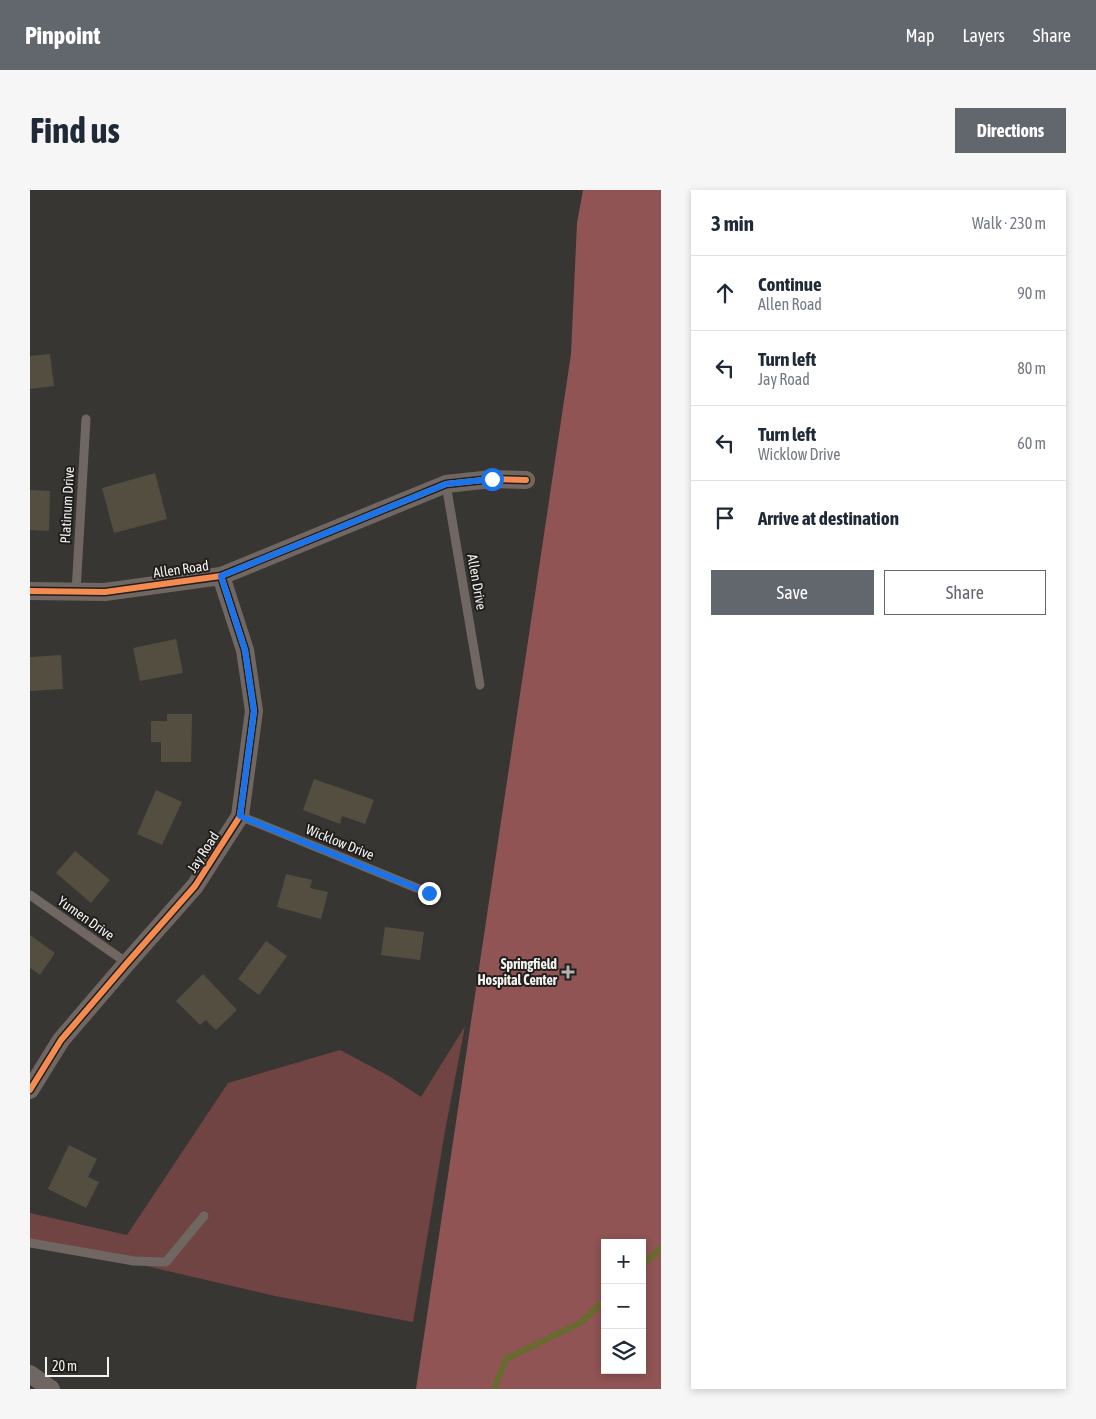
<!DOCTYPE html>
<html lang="en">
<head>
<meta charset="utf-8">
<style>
  body { margin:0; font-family:"Asap Condensed",sans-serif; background:#f6f6f7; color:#1f2937 }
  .controls { position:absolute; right:15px; bottom:15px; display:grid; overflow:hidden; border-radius:0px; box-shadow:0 2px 8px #0003 }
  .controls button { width:45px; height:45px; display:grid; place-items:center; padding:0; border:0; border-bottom:1px solid #e0e1e3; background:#fff; color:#1f2937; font:25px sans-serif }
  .scale { position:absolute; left:15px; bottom:12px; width:64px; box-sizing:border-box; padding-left:5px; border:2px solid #f5f3f0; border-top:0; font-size:14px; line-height:18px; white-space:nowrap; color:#f5f3f0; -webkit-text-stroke:4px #1f1e1c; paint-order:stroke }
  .stop { position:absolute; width:15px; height:15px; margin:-11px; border:4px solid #1a73e8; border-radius:50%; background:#fff }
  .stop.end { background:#1a73e8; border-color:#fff; box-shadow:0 1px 5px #0008 }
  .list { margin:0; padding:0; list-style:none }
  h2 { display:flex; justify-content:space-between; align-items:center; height:65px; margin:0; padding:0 20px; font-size:21px }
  h2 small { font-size:16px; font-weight:400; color:#747a83 }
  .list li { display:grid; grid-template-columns:32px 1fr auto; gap:15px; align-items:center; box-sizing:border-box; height:75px; padding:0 20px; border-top:1px solid #e0e1e3 }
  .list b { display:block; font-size:19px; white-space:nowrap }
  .list p { margin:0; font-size:16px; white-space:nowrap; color:#747a83 }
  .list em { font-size:16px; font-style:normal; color:#747a83 }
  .actions { display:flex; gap:10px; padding:15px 20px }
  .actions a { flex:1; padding:11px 0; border:1px solid #62666d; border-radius:0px; text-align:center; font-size:18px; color:#62666d }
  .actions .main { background:#62666d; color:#fff }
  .icon { flex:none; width:28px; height:28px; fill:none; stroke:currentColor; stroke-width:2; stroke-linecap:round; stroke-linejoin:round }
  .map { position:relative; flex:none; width:631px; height:1199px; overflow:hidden; border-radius:0px }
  header { display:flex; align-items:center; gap:30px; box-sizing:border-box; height:70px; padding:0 25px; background:#62666d; color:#fff }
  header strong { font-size:24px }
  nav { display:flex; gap:28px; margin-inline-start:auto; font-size:18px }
  .intro { display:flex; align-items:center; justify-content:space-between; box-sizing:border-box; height:120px; padding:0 30px }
  h1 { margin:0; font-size:35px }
  .button { padding:12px 22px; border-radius:0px; background:#62666d; color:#fff; font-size:18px; font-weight:700 }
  main { display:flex; gap:30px; padding:0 30px }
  aside { flex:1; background:#fff; border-radius:0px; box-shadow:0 2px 8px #0003 }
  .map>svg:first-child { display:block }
</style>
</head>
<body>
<header>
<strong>Pinpoint</strong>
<nav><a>Map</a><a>Layers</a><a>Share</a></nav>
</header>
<div class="intro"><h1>Find us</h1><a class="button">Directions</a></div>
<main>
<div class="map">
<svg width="631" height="1199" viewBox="0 0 631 1199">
  <rect width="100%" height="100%" fill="#383633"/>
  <polygon fill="#704442" points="435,836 415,941 383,1132 245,1106 73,1066 0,1054 0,1023 97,1045 198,893 310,860 359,886 391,907"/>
  <path fill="#8f5453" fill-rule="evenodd" d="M553,0h78v1199h-245l155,-1035 6,-131zM575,1053h37v127h-37z"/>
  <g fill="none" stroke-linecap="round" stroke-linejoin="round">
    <g stroke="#686b2e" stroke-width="6">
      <polyline points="612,1076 631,1058"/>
      <polyline points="464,1199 476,1169 550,1133 575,1110"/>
    </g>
  </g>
  <g fill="#544e40">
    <polygon points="20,164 24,196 0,199 0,166"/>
    <polygon points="125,283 137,329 84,343 72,298"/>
    <polygon points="0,300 20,301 19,341 0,340"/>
    <polygon points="146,449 153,483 110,491 103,458"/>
    <polygon points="31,465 33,499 0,501 0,467"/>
    <polygon points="137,524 162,524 161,572 131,572 131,552 121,552 121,531 137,531"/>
    <polygon points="284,589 344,610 335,634 312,626 310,634 273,620"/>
    <polygon points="126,600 152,612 132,655 107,644"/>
    <polygon points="45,661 80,690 61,713 26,683"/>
    <polygon points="256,684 282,690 280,698 298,702 291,729 247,717"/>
    <polygon points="355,737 394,742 390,770 351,765"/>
    <polygon points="0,745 25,763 10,785 0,778"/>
    <polygon points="236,751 257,766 229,805 208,789"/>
    <polygon points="173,784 207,820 186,840 176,830 170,835 146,811"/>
    <polygon points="39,955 67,969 58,987 69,992 56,1018 18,999"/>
  </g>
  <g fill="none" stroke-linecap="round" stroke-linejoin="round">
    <g stroke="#706763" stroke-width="9">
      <polyline points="416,294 450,495"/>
      <polyline points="46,402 56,229"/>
      <polyline points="210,626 399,703"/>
      <polyline points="0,705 97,773"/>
      <polyline points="0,1053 104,1071 136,1072 174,1026"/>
    </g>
    <g stroke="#706763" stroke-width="18">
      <polyline points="0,401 75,402 191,386 416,294 462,289 496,290"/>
      <polyline points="0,900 31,850 97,773 165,696 210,626 224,521 215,460 191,386"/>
      <polyline points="0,1184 21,1199"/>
    </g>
    <defs>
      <g id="cycleway">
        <polyline points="0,401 75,402 191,386 416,294 462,289 496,290"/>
        <polyline points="0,900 31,850 97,773 165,696 210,626 224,521 215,460 191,386"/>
      </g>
    </defs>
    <use href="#cycleway" stroke="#1f1e1c" stroke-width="9"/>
    <use href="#cycleway" stroke="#f68b52" stroke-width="6"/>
  </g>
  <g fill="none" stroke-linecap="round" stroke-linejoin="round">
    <polyline stroke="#1a73e8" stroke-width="6" points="399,703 210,626 224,521 215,460 191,386 416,294 462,289"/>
  </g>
  <path fill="#b3b1ae" stroke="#1f1e1c" stroke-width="2" d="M535.5 774.5h5v5h5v5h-5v5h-5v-5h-5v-5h5z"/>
  <g text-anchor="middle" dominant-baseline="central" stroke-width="4" stroke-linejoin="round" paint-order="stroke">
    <g font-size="14" fill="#f5f3f0" stroke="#1f1e1c">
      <text transform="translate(37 315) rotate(-87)">Platinum Drive</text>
      <text transform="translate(151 379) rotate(-8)">Allen Road</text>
      <text transform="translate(447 392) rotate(80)">Allen Drive</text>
      <text transform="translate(310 652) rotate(22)">Wicklow Drive</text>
      <text transform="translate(173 662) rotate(-57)">Jay Road</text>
      <text transform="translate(56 728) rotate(35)">Yumen Drive</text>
    </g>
    <g font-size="14" font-weight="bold" fill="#f5f3f0" stroke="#1f1e1c" text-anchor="end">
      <text x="527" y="774">Springfield<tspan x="527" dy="16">Hospital Center</tspan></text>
    </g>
  </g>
</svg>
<div class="controls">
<button>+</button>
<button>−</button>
<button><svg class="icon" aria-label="layers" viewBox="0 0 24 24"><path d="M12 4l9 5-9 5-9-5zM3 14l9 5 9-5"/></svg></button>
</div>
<div class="scale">20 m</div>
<div class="stop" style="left:462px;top:289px"></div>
<div class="stop end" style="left:399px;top:703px"></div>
</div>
<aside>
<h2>3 min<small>Walk · 230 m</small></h2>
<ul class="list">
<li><svg class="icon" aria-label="ahead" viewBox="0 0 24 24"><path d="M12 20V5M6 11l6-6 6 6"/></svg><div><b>Continue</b><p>Allen Road</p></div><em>90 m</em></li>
<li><svg class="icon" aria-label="left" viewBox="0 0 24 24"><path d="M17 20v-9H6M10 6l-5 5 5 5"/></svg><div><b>Turn left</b><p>Jay Road</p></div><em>80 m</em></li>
<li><svg class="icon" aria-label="left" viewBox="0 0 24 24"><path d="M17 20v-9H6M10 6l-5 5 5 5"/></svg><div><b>Turn left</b><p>Wicklow Drive</p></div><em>60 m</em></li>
<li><svg class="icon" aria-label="arrive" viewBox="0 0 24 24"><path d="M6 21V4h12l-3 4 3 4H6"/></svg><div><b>Arrive at destination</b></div></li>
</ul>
<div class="actions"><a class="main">Save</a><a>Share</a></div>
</aside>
</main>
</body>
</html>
